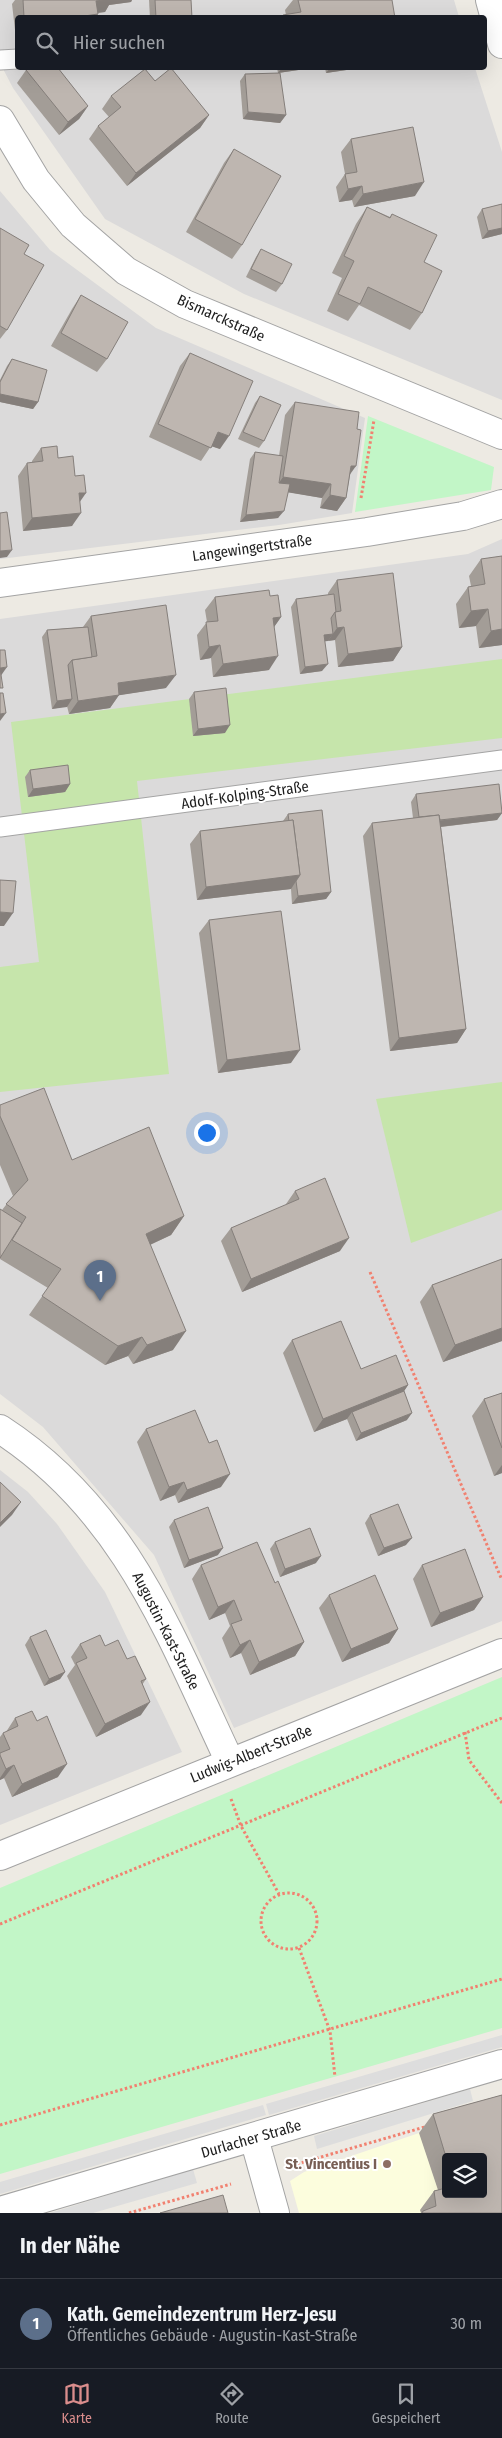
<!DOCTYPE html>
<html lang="de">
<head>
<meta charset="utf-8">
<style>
  body { margin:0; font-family:"Fira Sans Condensed",sans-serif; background:#242831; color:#f1f3f6 }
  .controls { position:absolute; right:15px; bottom:15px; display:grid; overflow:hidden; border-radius:5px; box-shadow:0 5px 20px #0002 }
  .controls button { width:45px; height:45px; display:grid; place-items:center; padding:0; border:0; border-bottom:1px solid #363941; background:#171b24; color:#f1f3f6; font:25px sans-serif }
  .you { position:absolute; left:206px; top:1132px; width:18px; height:18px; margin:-12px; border:4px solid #fff; border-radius:50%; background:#1a73e8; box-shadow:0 0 0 8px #1a73e833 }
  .badge { display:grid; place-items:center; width:32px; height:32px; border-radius:50%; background:#da8d8c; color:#fff; font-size:16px; font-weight:700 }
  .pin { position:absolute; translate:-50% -41px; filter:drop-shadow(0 1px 2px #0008) }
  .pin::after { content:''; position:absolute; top:26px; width:18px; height:15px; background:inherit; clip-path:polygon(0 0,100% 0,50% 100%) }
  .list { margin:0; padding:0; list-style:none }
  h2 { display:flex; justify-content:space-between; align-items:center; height:65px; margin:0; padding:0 20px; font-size:21px }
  h2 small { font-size:16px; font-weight:400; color:#9ea1a6 }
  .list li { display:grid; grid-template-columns:32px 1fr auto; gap:15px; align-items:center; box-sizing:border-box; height:90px; padding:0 20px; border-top:1px solid #363941 }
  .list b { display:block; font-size:19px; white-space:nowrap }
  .list p { margin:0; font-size:16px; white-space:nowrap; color:#9ea1a6 }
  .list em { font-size:16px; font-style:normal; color:#9ea1a6 }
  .icon { flex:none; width:28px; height:28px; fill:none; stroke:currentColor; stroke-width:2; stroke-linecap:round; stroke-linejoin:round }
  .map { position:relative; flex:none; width:502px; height:2213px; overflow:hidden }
  .search { position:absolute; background:#171b24; box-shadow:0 5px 20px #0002; left:15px; right:15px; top:15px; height:55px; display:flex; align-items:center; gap:12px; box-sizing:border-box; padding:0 18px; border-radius:5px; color:#9ea1a6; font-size:19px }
  .sheet { height:155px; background:#171b24 }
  nav { display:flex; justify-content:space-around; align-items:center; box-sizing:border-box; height:70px; border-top:1px solid #363941; background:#171b24; font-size:14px; color:#9ea1a6 }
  nav a { display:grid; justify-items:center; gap:2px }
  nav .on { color:#da8d8c }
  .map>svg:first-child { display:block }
</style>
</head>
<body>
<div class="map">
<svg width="502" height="2213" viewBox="0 0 502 2213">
  <rect width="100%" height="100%" fill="#edeae3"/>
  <g fill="#dbdada">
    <polygon points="0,0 454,0 459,17 18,18 18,68 475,68 502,152 502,400 244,294 105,219 13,88 0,63"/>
    <polygon points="0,191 50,250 156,328 365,418 352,513 279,525 0,559"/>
    <polygon points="502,539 502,1621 234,1728 154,1555 43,1427 0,1394 0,619 468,554"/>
    <polygon points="0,1470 28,1492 57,1524 105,1592 182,1752 0,1825"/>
  </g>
  <path fill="#fcfddd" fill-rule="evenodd" d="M502,2110v103h-203l-9,-32 14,-9 115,-39zM446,2157h37v37h-37z"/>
  <g fill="#c6e5ab">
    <polygon points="502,659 502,738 137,781 169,1074 0,1092 0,967 39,962 11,722"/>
    <polygon points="502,1082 502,1210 411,1243 376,1099"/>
  </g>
  <g fill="#c2f6c7">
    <polygon points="368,416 494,467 491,490 355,512"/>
    <polygon points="502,1677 502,2028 0,2174 0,1888"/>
  </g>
  <g fill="#ddd">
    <polygon points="502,2035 502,2047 269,2115 266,2104"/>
    <polygon points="470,2089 473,2101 317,2149 314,2136"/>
    <polygon points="263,2105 266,2115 0,2194 0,2182"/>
    <polygon points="193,2169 197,2183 93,2213 50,2213"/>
  </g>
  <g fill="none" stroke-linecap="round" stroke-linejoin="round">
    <defs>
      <g id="service">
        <polyline points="0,60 18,59"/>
        <polyline points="0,827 502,760"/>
      </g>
      <g id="minor">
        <polyline points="490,0 502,44"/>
        <polyline points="0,120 36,180 73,225 126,271 185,304 502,435"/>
        <polyline points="0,583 367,532 463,516 502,504"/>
        <path d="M0,1429c125,81 169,204 230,333"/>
        <polyline points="0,1856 502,1653"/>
        <polyline points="254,2138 275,2213"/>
      </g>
      <polyline id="tertiary" points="0,2211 502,2064"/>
    </defs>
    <use href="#service" stroke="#a4a4a4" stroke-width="21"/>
    <use href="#minor" stroke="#a4a4a4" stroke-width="30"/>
    <use href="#tertiary" stroke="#a4a4a4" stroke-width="30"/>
    <g stroke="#f18170" stroke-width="3" stroke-dasharray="2.5 2.5" stroke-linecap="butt">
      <polyline points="361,498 374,420"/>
      <polyline points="370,1272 502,1580"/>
      <polyline points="465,1732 469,1760 502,1803"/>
      <polyline points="231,1799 241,1826 279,1894"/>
      <circle cx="289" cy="1921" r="28"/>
      <polyline points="0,1924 502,1718"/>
      <polyline points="299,1948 330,2031 335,2077"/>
      <polyline points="0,2125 502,1979"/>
      <polyline points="297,2164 428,2126"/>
      <polyline points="129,2213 231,2184"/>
    </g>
    <use href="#service" stroke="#fff" stroke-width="19"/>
    <use href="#minor" stroke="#fff" stroke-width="28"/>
    <use href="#tertiary" stroke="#fff" stroke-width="28"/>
  </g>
  <g fill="#a39d97" fill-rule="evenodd">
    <polygon points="15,0 132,0 131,2 109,5 105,12 97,13 95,18 18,18 18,30 15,30 12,4"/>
    <polygon points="149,0 191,0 192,18 150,18"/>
    <polygon points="293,0 298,0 395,18 281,18 283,15 286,15 285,10"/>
    <polygon points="277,68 312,68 278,73"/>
    <polygon points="325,68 360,68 326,73"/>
    <polygon points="26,70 88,106 79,119 59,135 17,83"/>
    <polygon points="245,74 286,115 280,123 243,119 240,81"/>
    <polygon points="155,81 209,115 200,128 127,186 89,139 98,126 109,117 102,109 111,96"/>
    <polygon points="351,139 415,196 354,207 352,200 339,202 336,187 345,174 341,152"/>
    <polygon points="234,149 242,245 232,259 186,232 224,163"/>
    <polygon points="502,204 502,234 482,239 477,217 482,209"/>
    <polygon points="367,207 390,217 392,214 424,262 422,313 410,330 359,305 348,321 327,311 342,278 332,273 356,224"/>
    <polygon points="0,228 24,254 7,330 0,339"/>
    <polygon points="261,249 282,284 276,292 246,277 256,257"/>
    <polygon points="81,295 107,359 97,372 51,346 72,309"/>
    <polygon points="190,353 220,449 211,446 201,461 149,437 180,366"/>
    <polygon points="12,359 38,402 33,409 0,402 0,380 7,366"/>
    <polygon points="260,396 264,441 259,448 238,439 255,403"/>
    <polygon points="295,402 350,475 346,498 337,511 320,508 322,498 288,492 278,518 240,522 250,459 255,452 279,456 285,415"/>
    <polygon points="41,448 58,458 75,476 80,501 72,526 23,531 18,476 27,463 32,463 32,461"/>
    <polygon points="502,556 502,645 479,648 476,626 459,628 456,604 468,587 471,586 469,576 481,559"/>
    <polygon points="337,580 402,647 393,661 338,667 335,640 325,641 322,671 300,674 291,607 296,599 328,595 328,593"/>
    <polygon points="270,596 281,617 274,627 269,670 213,677 211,658 200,660 197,635 207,622 205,610 215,597"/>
    <polygon points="91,616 166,688 119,695 110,708 69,714 67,706 52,709 42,637 47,630 83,627"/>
    <polygon points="194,692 225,733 193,736 189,699"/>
    <polygon points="30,770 70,784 65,792 28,797 25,777"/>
    <polygon points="416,794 502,810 502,813 497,820 441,827 466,1029 457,1043 390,1051 363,836 372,823 413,818 411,802"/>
    <polygon points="288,814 331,892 326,899 292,904 291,889 197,900 190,844 200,831 283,821"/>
    <polygon points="209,920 291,1063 218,1073 199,933"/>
    <polygon points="0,1105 72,1160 184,1216 171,1235 150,1245 173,1350 133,1364 128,1356 105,1365 29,1315 48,1288 0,1259 0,1209 2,1210 13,1196 0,1165"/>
    <polygon points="295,1191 340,1251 242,1292 221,1241 231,1228 287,1205 286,1204"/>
    <polygon points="502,1259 502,1341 443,1362 420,1302 432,1285"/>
    <polygon points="292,1340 361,1369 408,1385 404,1391 407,1420 356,1441 347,1419 314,1432 283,1353"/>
    <polygon points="502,1393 502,1473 494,1476 472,1416 484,1399"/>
    <polygon points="146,1429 209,1443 221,1487 178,1503 175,1495 160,1501 137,1442"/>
    <polygon points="370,1515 406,1545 378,1556 365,1523"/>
    <polygon points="174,1520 218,1555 184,1568 169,1527"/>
    <polygon points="275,1542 316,1563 280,1577 270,1549"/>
    <polygon points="201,1565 275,1583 304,1642 295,1656 250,1675 241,1653 230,1658 222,1638 230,1626 225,1613 209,1620 192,1579"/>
    <polygon points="422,1565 483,1597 474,1610 431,1627 413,1579"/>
    <polygon points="329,1595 398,1629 389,1643 342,1662 319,1608"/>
    <polygon points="30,1637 65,1672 60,1679 44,1686 25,1645"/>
    <polygon points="80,1644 105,1646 127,1659 146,1679 142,1685 141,1715 96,1737 67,1676 75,1665 71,1657"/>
    <polygon points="15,1718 58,1777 12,1797 4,1778 0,1780 0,1737 3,1733 6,1732"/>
    <path d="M502,2095v118h-81l-1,-3 14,-19 4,-1 -19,-57 14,-19zM446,2157h37v37h-37z"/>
  </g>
  <g fill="#857f7b">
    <polygon points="103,0 132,0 131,2 109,5 105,12 86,14 96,1"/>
    <polygon points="98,14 95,18 71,18"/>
    <polygon points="282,68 312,68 278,73"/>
    <polygon points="330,68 360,68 326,73"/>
    <polygon points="88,106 79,119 59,135 68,122"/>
    <polygon points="248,112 286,115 280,123 243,119"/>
    <polygon points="209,115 200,128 127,186 136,173"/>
    <polygon points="424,182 415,196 354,207 363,194"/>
    <polygon points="362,186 352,200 339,202 348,189"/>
    <polygon points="502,228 502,234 482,239 488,231"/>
    <polygon points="0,394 38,402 33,409 0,402"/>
    <polygon points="218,432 229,436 220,449 208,445"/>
    <polygon points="351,466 356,466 346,480"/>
    <polygon points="283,477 331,484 322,498 274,490"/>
    <polygon points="79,493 86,493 77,506"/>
    <polygon points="330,495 346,498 337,511 320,508"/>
    <polygon points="284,511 278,518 240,522 246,515"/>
    <polygon points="81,513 72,526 23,531 32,518"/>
    <polygon points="12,550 7,557 0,558 0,551"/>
    <polygon points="488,609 476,626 459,628 471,611"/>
    <polygon points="281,617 272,630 273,618"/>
    <polygon points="344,627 335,640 328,641 337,628"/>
    <polygon points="502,629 502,645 479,648 491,631"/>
    <polygon points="333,634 328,641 319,642 324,635"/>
    <polygon points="220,645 211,658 200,660 209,647"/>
    <polygon points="402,647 393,661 338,667 348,654"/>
    <polygon points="278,656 269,670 213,677 223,664"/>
    <polygon points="328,664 322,671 300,674 305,667"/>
    <polygon points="7,667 0,677 0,668"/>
    <polygon points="176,675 166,688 108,697 118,683"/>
    <polygon points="119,695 110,708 69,714 78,701"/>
    <polygon points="72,699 67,707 52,709 57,701"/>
    <polygon points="6,713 0,721 0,714"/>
    <polygon points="230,725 225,733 193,736 198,729"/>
    <polygon points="70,784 65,792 28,797 33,789"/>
    <polygon points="502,813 497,820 414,830 420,823"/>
    <polygon points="300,875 291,889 197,900 206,887"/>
    <polygon points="331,892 326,899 292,904 298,896"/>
    <polygon points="0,912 13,913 4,926 0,926"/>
    <polygon points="466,1029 457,1043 390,1051 399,1038"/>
    <polygon points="300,1050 291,1063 218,1073 227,1060"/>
    <polygon points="184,1216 171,1235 132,1253 146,1234"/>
    <polygon points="349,1238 340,1251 242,1292 251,1279"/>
    <polygon points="502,1328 502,1341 443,1362 455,1345"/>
    <polygon points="186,1331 173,1350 133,1364 147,1345"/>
    <polygon points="142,1337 128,1356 105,1365 118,1346"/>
    <polygon points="408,1385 399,1399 352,1412 347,1419 314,1432 323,1419"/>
    <polygon points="412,1413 407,1420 356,1441 361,1433"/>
    <polygon points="502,1465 502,1473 494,1476"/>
    <polygon points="230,1474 221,1487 178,1503 187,1490"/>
    <polygon points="184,1482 175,1495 160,1501 169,1487"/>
    <polygon points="21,1502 12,1515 0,1527 0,1523"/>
    <polygon points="412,1538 406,1545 378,1556 384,1548"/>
    <polygon points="223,1548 218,1555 184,1568 189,1560"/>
    <polygon points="321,1556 316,1563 280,1577 285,1569"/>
    <polygon points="483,1597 474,1610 431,1627 440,1613"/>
    <polygon points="234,1600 225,1613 209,1620 218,1607"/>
    <polygon points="398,1629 389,1643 342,1662 351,1649"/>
    <polygon points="250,1640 241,1653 230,1658 240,1645"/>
    <polygon points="304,1642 295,1656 250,1675 259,1662"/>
    <polygon points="65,1672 60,1679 44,1686 49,1679"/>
    <polygon points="150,1702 141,1715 96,1737 105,1724"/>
    <polygon points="67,1764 58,1777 12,1797 22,1784"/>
    <polygon points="14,1765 4,1778 0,1780 0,1778 6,1769"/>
  </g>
  <g fill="#beb6b0" stroke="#857f7b">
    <polygon points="23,0 103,0 96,1 98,14 71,18 32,18 32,16 24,17"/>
    <polygon points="155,0 191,0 192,18 156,18"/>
    <polygon points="298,0 392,0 395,18 283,18 283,15 301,12"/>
    <polygon points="29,68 58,68 88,106 68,122 26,70"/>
    <polygon points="171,68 209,115 136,173 98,126 121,107 111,96 145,69 155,81"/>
    <polygon points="280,73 286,115 248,112 245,74"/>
    <polygon points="413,127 424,182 363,194 362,186 348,189 345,174 357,172 351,139"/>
    <polygon points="234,149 281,176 242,245 195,219"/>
    <polygon points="502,204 502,228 488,231 482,209"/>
    <polygon points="367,207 390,218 392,214 437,235 424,262 442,271 422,313 368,287 360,304 338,294 354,261 344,256"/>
    <polygon points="0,228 29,245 24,254 44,265 7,330 0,326"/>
    <polygon points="261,249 292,264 282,284 251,269"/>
    <polygon points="81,295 128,322 107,359 61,333"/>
    <polygon points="190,353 253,381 229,436 218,432 211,448 158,424"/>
    <polygon points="12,359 47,370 38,402 0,394 0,382"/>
    <polygon points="260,396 281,405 264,441 243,432"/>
    <polygon points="295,402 359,412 357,429 361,430 356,466 351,466 346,498 330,495 331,484 283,477"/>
    <polygon points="57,446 58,458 73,456 75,476 84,475 86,493 79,493 81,513 32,518 27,463 43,461 41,448"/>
    <polygon points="255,452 283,456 279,483 290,484 284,511 246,515"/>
    <polygon points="7,512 12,550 0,551 0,513"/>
    <polygon points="502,556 502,629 491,631 488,609 471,611 468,587 485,584 481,559"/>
    <polygon points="393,573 402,647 348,654 344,627 337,628 335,612 341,611 337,580"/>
    <polygon points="269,590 270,596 278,595 281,617 273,618 278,656 223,664 220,645 209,647 206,622 218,621 215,597"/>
    <polygon points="334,594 336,612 335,612 331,618 333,634 324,635 328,664 305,667 296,599"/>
    <polygon points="166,605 176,675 118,683 119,695 78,701 72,660 97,656 91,616"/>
    <polygon points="88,627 92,657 72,660 68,665 72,699 57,701 47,630"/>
    <polygon points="0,650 5,650 7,667 0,668 3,688 0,688"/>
    <polygon points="226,688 230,725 198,729 194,692"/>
    <polygon points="0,693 3,693 6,713 0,714"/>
    <polygon points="68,765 70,784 33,789 30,770"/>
    <polygon points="499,784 502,813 440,820 439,815 419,817 416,794"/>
    <polygon points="322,810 331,892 298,896 296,881 300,875 293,820 289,821 288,814"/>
    <polygon points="439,815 466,1029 399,1038 372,823"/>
    <polygon points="293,820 300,875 206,887 200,831"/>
    <polygon points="0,880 16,881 13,913 0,912"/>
    <polygon points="281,911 300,1050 227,1060 209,920"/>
    <polygon points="44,1088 72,1160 149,1127 184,1216 146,1234 186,1331 147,1345 142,1337 118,1346 42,1296 61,1269 12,1240 26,1217 6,1204 28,1180 0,1116 0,1105"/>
    <polygon points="325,1178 349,1238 251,1279 231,1228 299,1199 295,1191"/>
    <polygon points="0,1209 22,1223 0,1258"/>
    <polygon points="502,1259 502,1328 455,1345 432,1285"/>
    <polygon points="341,1321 361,1369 396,1355 408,1385 323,1419 292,1340"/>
    <polygon points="404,1391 412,1413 361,1433 352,1412"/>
    <polygon points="502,1393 502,1448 484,1399"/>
    <polygon points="195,1410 209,1443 217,1440 230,1474 187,1490 184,1482 169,1487 146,1429"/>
    <polygon points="0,1482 21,1502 0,1523"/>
    <polygon points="398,1504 412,1538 384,1548 370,1515"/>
    <polygon points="208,1507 223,1548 189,1560 174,1520"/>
    <polygon points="310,1528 321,1556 285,1569 275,1542"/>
    <polygon points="257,1542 275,1583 278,1581 304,1642 259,1662 250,1640 240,1645 231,1624 242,1620 234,1600 218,1607 201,1565"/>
    <polygon points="465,1549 483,1597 440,1613 422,1565"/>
    <polygon points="375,1575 398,1629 351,1649 329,1595"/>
    <polygon points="46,1630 65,1672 49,1679 30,1637"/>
    <polygon points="100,1635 105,1646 118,1640 127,1659 135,1656 146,1679 141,1681 150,1702 105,1724 76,1663 87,1658 80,1644"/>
    <polygon points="32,1711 37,1721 47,1716 67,1764 22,1784 14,1765 6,1769 0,1755 0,1753 10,1749 3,1733 18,1726 15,1718"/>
    <polygon points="502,2095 502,2213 422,2213 423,2211 436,2206 434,2191 446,2188 446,2194 483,2194 483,2157 446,2157 433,2114"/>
    <polygon points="223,2195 228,2213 160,2213"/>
  </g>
  <circle fill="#8d6e63" stroke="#fff" stroke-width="2" cx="387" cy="2164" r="5"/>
  <g text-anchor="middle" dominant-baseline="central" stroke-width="4" stroke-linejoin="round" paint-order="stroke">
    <g font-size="15" fill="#1d1d1d" stroke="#fff">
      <text transform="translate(221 318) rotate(24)">Bismarckstraße</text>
      <text transform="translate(252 548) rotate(-8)">Langewingertstraße</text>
      <text transform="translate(245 795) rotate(-8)">Adolf-Kolping-Straße</text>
      <text transform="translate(166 1631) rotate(63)">Augustin-Kast-Straße</text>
      <text transform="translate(251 1754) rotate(-22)">Ludwig-Albert-Straße</text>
      <text transform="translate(251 2139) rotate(-16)">Durlacher Straße</text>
    </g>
    <g font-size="15" font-weight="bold" fill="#785e54" stroke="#fff" text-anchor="end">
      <text x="377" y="2164">St. Vincentius I</text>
    </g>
  </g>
</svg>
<div class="controls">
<button><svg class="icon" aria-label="layers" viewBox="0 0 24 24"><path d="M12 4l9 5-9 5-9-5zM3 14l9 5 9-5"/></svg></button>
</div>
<div class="you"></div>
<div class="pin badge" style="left:100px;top:1301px;background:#5c6f8a">1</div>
<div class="search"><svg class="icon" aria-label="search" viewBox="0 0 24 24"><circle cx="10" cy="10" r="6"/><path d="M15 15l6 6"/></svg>Hier suchen</div>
</div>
<section class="sheet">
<h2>In der Nähe<small></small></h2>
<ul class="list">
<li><span class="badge" style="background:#5c6f8a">1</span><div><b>Kath. Gemeindezentrum Herz-Jesu</b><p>Öffentliches Gebäude · Augustin-Kast-Straße</p></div><em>30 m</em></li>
</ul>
</section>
<nav>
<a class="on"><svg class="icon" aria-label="map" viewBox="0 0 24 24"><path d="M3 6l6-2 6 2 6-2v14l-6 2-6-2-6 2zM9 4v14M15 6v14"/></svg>Karte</a>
<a><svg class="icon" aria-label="directions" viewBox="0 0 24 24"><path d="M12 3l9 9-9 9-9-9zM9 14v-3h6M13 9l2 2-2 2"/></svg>Route</a>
<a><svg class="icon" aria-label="saved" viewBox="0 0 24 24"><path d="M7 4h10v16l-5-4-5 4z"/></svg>Gespeichert</a>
</nav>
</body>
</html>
